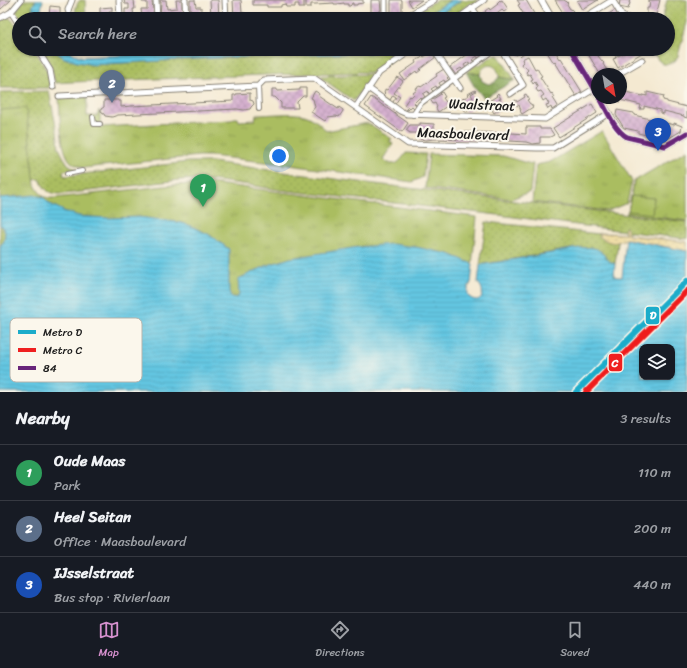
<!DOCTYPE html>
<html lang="en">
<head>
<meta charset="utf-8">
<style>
  body { margin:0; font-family:Sriracha,sans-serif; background:#20242c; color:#f1f3f6 }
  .controls { position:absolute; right:12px; bottom:12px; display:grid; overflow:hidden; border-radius:8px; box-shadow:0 1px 3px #0004 }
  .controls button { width:36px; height:36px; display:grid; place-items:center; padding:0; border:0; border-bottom:1px solid #363941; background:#171b24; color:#f1f3f6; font:20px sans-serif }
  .compass { position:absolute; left:591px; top:68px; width:36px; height:36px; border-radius:50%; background:#171b24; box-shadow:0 1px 3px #0004; rotate:149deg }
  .you { position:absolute; left:279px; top:156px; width:14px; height:14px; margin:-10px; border:3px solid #fff; border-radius:50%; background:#1a73e8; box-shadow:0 0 0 6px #1a73e833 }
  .badge { display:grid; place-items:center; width:26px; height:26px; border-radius:50%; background:#d690ce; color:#fff; font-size:13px; font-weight:700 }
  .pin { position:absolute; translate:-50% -33px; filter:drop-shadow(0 1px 2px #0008) }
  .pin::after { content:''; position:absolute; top:21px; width:14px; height:12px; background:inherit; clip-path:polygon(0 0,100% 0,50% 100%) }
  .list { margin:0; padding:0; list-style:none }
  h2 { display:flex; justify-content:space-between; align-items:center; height:52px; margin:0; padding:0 16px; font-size:17px }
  h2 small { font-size:13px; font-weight:400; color:#9ea1a6 }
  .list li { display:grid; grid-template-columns:26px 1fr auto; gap:12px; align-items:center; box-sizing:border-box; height:56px; padding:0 16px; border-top:1px solid #363941 }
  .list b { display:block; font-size:15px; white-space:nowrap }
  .list p { margin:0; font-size:13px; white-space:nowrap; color:#9ea1a6 }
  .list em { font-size:13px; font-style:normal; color:#9ea1a6 }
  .icon { flex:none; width:22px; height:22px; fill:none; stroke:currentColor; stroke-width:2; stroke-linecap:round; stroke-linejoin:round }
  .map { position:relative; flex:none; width:687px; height:392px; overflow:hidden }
  .search { position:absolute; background:#171b24; box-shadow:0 1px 3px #0004; left:12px; right:12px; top:12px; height:44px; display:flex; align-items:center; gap:10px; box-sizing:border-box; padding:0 14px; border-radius:22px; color:#9ea1a6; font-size:15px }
  .sheet { height:220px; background:#171b24 }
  nav { display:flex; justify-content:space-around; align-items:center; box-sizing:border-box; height:56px; border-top:1px solid #363941; background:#171b24; font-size:11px; color:#9ea1a6 }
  nav a { display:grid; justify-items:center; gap:2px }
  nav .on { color:#d690ce }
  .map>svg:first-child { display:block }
</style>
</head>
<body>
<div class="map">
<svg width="687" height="392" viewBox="0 0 687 392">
  <defs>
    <pattern id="grass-dots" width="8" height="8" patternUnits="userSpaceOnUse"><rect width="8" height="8" fill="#aabd61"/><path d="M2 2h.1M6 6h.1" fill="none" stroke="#92a254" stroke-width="1.8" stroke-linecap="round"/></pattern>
    <pattern id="forest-crowns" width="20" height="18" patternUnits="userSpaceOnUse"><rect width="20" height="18" fill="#87a457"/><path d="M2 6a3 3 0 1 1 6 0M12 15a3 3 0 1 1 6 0" fill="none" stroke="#6e8547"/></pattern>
    <pattern id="sand-dots" width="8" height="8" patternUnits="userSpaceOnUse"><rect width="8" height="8" fill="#eeda9e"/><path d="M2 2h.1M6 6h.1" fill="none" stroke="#ccba88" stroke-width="1.8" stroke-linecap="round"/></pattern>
    <pattern id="park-tufts" width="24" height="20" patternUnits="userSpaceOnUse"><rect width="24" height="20" fill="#aabd61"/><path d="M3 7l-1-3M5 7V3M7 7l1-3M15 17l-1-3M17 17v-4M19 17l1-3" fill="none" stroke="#92a254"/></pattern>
    <pattern id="water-rules" width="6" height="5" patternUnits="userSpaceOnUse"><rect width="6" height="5" fill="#64c6e2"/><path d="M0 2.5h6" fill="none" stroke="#56aac1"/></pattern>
    <pattern id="building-cross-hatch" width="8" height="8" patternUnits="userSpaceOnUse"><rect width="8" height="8" fill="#d5b0cf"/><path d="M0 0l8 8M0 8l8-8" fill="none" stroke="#b697b1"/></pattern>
  </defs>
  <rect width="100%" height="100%" fill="#fbf7ec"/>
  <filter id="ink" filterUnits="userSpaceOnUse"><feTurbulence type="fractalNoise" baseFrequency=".025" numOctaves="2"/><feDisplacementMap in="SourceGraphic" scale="8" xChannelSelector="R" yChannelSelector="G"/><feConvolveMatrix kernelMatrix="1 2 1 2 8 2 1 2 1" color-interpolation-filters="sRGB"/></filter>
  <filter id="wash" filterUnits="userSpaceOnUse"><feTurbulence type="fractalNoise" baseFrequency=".012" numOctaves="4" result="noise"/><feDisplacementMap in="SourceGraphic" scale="16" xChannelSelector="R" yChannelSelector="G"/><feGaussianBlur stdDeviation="0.9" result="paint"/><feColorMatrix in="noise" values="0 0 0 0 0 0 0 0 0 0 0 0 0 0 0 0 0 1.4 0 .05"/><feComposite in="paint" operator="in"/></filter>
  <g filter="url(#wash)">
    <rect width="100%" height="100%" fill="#f4e9d1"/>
    <g fill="url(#grass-dots)" stroke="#636c3e">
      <polygon points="23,0 36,0 33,6 32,17 33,19 20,19 16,11"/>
      <path d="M80,0h5l1,19h-8c-4,-6 -3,-14 2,-19z"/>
      <polygon points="436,0 451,0 421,19 406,19"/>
      <polygon points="462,0 479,0 474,4 473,2 449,19 431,19"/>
      <polygon points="667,0 687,0 687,22 678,56 675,61 669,64 663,64 658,60 655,55 655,49 668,49 668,19 662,19"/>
      <polygon points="7,17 10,18 19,28 19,49 34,49 39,57 48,73 50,86 49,88 0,88 0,20"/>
      <polygon points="40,49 52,49 64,58 77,62 272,55 370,53 383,49 406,49 375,72 265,75 72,82 55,83 51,66"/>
      <path d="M494,55h3l2,1 16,24 -16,-3c0,-14 -15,-16 -19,-3l-14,-2 11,-8 2,1z"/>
      <polygon points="373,74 354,101 321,78 322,76"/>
      <path d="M49,91l8,40 2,17 4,8 5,8 9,6 -14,1 1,5 124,-14h24l123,17 352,43v17l-189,-24 -218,-25c-33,-5 -67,-12 -100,-10l-116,14c-14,0 -18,-1 -24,-15l-5,1 -35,-69v-19z"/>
      <path d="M486,222l133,14 -4,28c-8,-2 -11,-8 -16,-14l-28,-1 -91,16z"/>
    </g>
    <polygon fill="url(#forest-crowns)" stroke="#52603a" points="466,72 480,74 482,81 488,84 494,83 499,77 515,80 486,97 483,97 474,86"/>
    <path fill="url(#sand-dots)" stroke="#857b5d" d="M624,228h3l1,7 59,7v9l-61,-12c-14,6 -15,4 -27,-2v-4l27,1z"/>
    <g fill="url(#park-tufts)" stroke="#636c3e">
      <path d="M87,96v20h10l2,-6 1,4v13l131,-7 3,-2h4l1,3 16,-1 1,-5c14,0 35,-3 48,0 6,1 19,10 22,16l42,-8 24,16 -3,2 4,3 -10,15c11,9 15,5 23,-6l20,1 -3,23 -11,5 -130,-18 -71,-8h-12l-116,12c-4,-2 -9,-3 -12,-6 -11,-10 -11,-48 -12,-64z"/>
      <path d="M26,108l9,77c6,10 8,14 20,13l119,-13 35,-2 268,34 -7,68 -3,2 -1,6 -466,13v-196z"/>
      <polygon points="602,131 632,181 627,203 608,211 532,202 536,165 550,162"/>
      <polygon points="687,150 687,221 626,213 628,211 634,181"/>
      <path d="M429,154l74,2c10,2 20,7 30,8l-3,28 -19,7 -86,-11z"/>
    </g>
    <polygon fill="#aabd61" stroke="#636c3e" points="631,196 654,198 652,214 628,211"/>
    <g fill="url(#water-rules)" stroke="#40717f" fill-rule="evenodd">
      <polygon points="36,0 43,0 41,10 43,19 33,19 32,17 33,5"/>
      <polygon points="451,0 462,0 431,19 421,19"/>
      <path d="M52,49h13l4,3 14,5 124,-6 77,-2h99l-13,4c-92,2 -184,6 -277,12l-16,-3 -13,-4z"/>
      <path d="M35,195l8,2 7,7 14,7 15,5 30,2 30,-1 39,5 11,3 19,9 21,15v42l2,6 6,1 2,-4 -1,-15 30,-14 22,-7 68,-11 34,-3 24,3 33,7 24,10 -2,19c-4,4 -4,10 -2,14 12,9 18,-5 9,-14l2,-18c24,-4 47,-8 71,-12 11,-2 31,-7 43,-5 10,2 11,13 21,16l-1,12 3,1h5l4,-38 61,12v141h-687v-146l4,-5 1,-9 -5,-8v-26zM642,347h30v30h-30z"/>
    </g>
    <g id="blocks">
      <g fill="url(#building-cross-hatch)">
        <polygon points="0,0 11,0 1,9 0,9"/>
        <polygon points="124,0 134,0 135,9 133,9 134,19 125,19 125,9 129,9 129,4 125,4"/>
        <polygon points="142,0 153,0 154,2 152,2 153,9 154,9 154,16 153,16 153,19 148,19 148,17 142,17 141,9 147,9 147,2 142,2"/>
        <polygon points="160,0 166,0 167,9 177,8 176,0 182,0 182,8 183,8 183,19 177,19 177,15 167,15 167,19 162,19 162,16 160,16 161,2 160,2"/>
        <polygon points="190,0 195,0 196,7 201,7 201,14 196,14 196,18 191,18 191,15 190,15"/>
        <polygon points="210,0 218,0 219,17 211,17"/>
        <polygon points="233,0 241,0 242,13 245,13 245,18 242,18 242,19 234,19"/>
        <polygon points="253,0 304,0 304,8 299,8 299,4 295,4 295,7 286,7 285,4 281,5 281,7 267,7 267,5 253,5"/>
        <polygon points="306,0 363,0 363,3 357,4 357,5 353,5 353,3 352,3 351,5 350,6 348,6 348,4 344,4 344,3 337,4 334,4 334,3 316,4 311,4 311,7 306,7"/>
        <polygon points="371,0 380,0 381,10 380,10 380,13 371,13"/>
        <polygon points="391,0 402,0 402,16 396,16 396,13 391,13"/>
        <polygon points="408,0 422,0 412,7"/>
        <polygon points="500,0 500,1 502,0 508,9 504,12 502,10 490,19 485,19 481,14 486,12 485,11 489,8 490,10 498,4 497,3"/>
        <polygon points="517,0 526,0 537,19 529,19 528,17 526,18 518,5 520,4"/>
        <polygon points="555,0 564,0 565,1 566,1 568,3 567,4 570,9 571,9 573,11 572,12 573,15 567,19"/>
        <polygon points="579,0 598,0 582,10 577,1"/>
        <polygon points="620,0 630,0 629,3 630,3 628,9 619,7"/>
        <polygon points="649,0 660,0 656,16 647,14 647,8 649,8 650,2 649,2"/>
        <polygon points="50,6 60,7 60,15 56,15 56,17 49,17"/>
        <polygon points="112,7 112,11 109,11 109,19 100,19 100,8"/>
        <polygon points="615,10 620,19 601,19 607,15"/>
        <polygon points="475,49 489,49 490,51 487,53 485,51 480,54 482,56 479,59 477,56 472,60 474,62 471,65 469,62 464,65 466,68 463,70 461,68 456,71 458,73 456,75 450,67"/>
        <polygon points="514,49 523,49 525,52 520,56 518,54 515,55 513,52 515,50"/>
        <polygon points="545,49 554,49 560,59 561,58 582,92 576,96 555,62 554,63"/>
        <polygon points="585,49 594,49 597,53 598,53 599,55 598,56 602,61 604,63 603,64 606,69 607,69 609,74 600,74"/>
        <polygon points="630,49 648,49 618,68 613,59 616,58 615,57 618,55 618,56 624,53 623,52 626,50 626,51"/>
        <polygon points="432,51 436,57 420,69 421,70 417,73 416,71 404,80 400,74 416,63 415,61 421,58 423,56 424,57"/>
        <polygon points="528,56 535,69 537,68 539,72 542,76 540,77 551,94 552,93 555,97 553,98 558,106 552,110 551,107 548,109 546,105 549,104 546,99 543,101 541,97 544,95 541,91 538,92 536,89 538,87 535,82 533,84 531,80 533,79 530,74 528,75 526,72 528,70 525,66 523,67 521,64 523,62 522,59"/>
        <polygon points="444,69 449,76 447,78 449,80 445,82 444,80 439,83 441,86 437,88 436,86 431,89 433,91 431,93 429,94 428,91 423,94 425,97 422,99 420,97 414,103 416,105 414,108 412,106 408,110 406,109 408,107 404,105 410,96 411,97 414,94 413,93 417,90 416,88 420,86 421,87 437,76 436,74"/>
        <polygon points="397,77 403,81 394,93 400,97 395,104 393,102 396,97 393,95 390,100 383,95 385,93 384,92 385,90 385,89 387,90 388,89"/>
        <polygon points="300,88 306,88 306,96 303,96 297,102 298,108 281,108 281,103 275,97 272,97 272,89 277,89 277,91 300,90"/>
        <polygon points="475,90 476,91 471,94 473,98 471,99 474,103 475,102 478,105 466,112 464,109 465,108 463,104 461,105 458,100 460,99 461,100 469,95 468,94"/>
        <polygon points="315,91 320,94 319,96 338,109 339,107 343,110 343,111 339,117 336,116 328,117 325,121 311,112 315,107 313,99 311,98"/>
        <polygon points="621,91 643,96 643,95 647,96 647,92 664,96 663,100 667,101 667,102 687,107 687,118 684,117 684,116 664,111 664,114 660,113 660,110 644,106 644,109 640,109 641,105 620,100 620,102 616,101 614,98 621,98"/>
        <polygon points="442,92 445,97 443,98 446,102 448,101 450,104 438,112 436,108 437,107 435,103 433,104 430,99 432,98 433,99 441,94 440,93"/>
        <polygon points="250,93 250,100 253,101 254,104 251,107 250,109 244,110 237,109 178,112 118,115 112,117 105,116 104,114 102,113 101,111 101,109 104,107 104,100 118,100 118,101 121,101 121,107 131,106 233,101 233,95 236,95 236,94"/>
        <polygon points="498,93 501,99 499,99 502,104 503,103 505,106 494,113 492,110 493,109 491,105 489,106 486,101 488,100 489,101 497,96 496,95"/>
        <polygon points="526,94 529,99 527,100 530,104 531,104 533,107 522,114 520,111 521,110 520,108 519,105 517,106 514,101 516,100 517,102 525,97 524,95"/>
        <polygon points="371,97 408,123 402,132 365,106"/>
        <polygon points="592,104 597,113 559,137 553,128"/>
        <polygon points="617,110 634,113 634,115 674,125 674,123 682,126 681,131 666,140 638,133 638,131 624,128 616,115"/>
        <polygon points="420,123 434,124 434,131 511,133 526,134 526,127 540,127 540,129 550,129 554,135 550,137 540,137 540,143 533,144 526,142 510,141 434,139 426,140 420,139 420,133 410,133 406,130 410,125 420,125"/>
      </g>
    </g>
  </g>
  <g filter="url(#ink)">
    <use href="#blocks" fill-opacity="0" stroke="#888276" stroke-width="1"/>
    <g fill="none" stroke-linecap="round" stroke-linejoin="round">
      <defs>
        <g id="pedestrian">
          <polyline points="258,86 259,109"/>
          <polyline points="413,115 420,104 495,49"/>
          <polyline points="93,117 94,124 100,124"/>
          <polyline points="67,174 82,171"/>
        </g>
        <g id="minor">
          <polyline points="119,0 120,19"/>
          <polyline points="156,0 157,19"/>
          <polyline points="185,0 186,19"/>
          <polyline points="225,0 226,19"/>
          <polyline points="613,1 622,16 631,19"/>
          <polyline points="472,8 480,19"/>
          <polyline points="11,12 19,24"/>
          <polyline points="0,18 11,12 21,0"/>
          <polyline points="71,19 68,10 72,0"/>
          <polyline points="385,19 385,0"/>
          <polyline points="403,19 434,0"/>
          <polyline points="457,19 484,0"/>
          <polyline points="582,19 613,0"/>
          <polyline points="37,49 50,70 53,87"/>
          <polyline points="433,49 460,88"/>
          <polyline points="501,49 523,85 510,94"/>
          <polyline points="618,74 642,60"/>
          <polyline points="368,88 400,111 407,114 545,119 597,87"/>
          <polyline points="59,96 258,86 264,80 314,78 408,144 537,148 553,148 609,113"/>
          <polyline points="356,107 379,73 413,49"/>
        </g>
        <g id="tertiary">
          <polyline points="541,0 552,19"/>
          <polyline points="571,49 597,93"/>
          <path d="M600,98c5,9 19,36 27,39l38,9 22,-13"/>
        </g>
      </defs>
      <use href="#pedestrian" stroke="#888276" stroke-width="6"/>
      <use href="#minor" stroke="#888276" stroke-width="7"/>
      <use href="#tertiary" stroke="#888276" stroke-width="8"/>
      <use href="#pedestrian" stroke="#fff" stroke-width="4"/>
      <use href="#minor" stroke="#fff" stroke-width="5"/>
      <use href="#tertiary" stroke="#fff" stroke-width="6"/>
      <defs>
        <g id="bus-1">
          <polyline points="571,49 597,93"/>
          <path d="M600,98c7,13 14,31 27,39l38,9 22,-13"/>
        </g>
      </defs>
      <use href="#bus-1" stroke="#fbf7ec" stroke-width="8"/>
      <use href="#bus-1" stroke="#68257a" stroke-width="5"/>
      <defs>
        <polyline id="metro-1" points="576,392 687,281"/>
        <polyline id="metro-2" points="586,392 687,291"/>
      </defs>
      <use href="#metro-1" stroke="#fbf7ec" stroke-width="9"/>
      <use href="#metro-2" stroke="#fbf7ec" stroke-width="9"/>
      <use href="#metro-1" stroke="#1bacca" stroke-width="6"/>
      <use href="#metro-2" stroke="#ef1f1f" stroke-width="6"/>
    </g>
  </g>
  <g text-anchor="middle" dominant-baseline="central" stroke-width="4" stroke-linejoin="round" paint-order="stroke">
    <g font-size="14" fill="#1c1c1c" stroke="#fbf7ec">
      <text transform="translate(482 105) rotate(2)">Waalstraat</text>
      <text transform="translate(463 134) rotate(2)">Maasboulevard</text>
    </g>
  </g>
  <rect x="10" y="318" width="132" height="64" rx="6" fill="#fbf7ec" stroke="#b8b5ae" stroke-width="1"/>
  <rect x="18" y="330" width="18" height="4" fill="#1bacca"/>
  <rect x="18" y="348" width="18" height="4" fill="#ef1f1f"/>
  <rect x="18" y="366" width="18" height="4" fill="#68257a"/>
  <g font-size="11" fill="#1c1c1c">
    <text x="43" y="336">Metro D</text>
    <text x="43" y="354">Metro C</text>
    <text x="43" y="372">84</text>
  </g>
  <g stroke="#fbf7ec" stroke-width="1.5">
    <rect x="645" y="306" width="15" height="19" rx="4" fill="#1bacca"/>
    <rect x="608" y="353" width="15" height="19" rx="4" fill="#ef1f1f"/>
  </g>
  <g font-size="11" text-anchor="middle" font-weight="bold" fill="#fff">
    <text x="653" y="319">D</text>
    <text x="615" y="367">C</text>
  </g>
</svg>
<div class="controls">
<button><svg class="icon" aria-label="layers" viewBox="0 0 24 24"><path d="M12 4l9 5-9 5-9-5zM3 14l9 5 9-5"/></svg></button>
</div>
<svg class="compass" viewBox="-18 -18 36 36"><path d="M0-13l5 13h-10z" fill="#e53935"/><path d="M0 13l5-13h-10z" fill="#9ea1a6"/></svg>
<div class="you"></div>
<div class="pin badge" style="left:203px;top:207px;background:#2e9e5b">1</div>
<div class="pin badge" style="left:112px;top:103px;background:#5c6f8a">2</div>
<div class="pin badge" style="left:658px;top:151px;background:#1a4fb4">3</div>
<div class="search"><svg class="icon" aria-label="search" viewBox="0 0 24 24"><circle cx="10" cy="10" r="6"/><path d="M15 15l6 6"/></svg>Search here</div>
</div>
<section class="sheet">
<h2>Nearby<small>3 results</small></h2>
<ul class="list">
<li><span class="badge" style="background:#2e9e5b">1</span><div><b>Oude Maas</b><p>Park</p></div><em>110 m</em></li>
<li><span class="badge" style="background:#5c6f8a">2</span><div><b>Heel Seitan</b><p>Office · Maasboulevard</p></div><em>200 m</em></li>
<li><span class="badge" style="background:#1a4fb4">3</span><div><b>IJsselstraat</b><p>Bus stop · Rivierlaan</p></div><em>440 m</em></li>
</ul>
</section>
<nav>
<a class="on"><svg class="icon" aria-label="map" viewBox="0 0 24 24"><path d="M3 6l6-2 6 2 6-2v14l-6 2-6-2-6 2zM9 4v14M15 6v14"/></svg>Map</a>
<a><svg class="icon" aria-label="directions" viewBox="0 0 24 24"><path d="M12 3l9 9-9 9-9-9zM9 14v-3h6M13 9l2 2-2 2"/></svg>Directions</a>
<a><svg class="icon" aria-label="saved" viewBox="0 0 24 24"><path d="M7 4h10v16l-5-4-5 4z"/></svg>Saved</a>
</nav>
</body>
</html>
